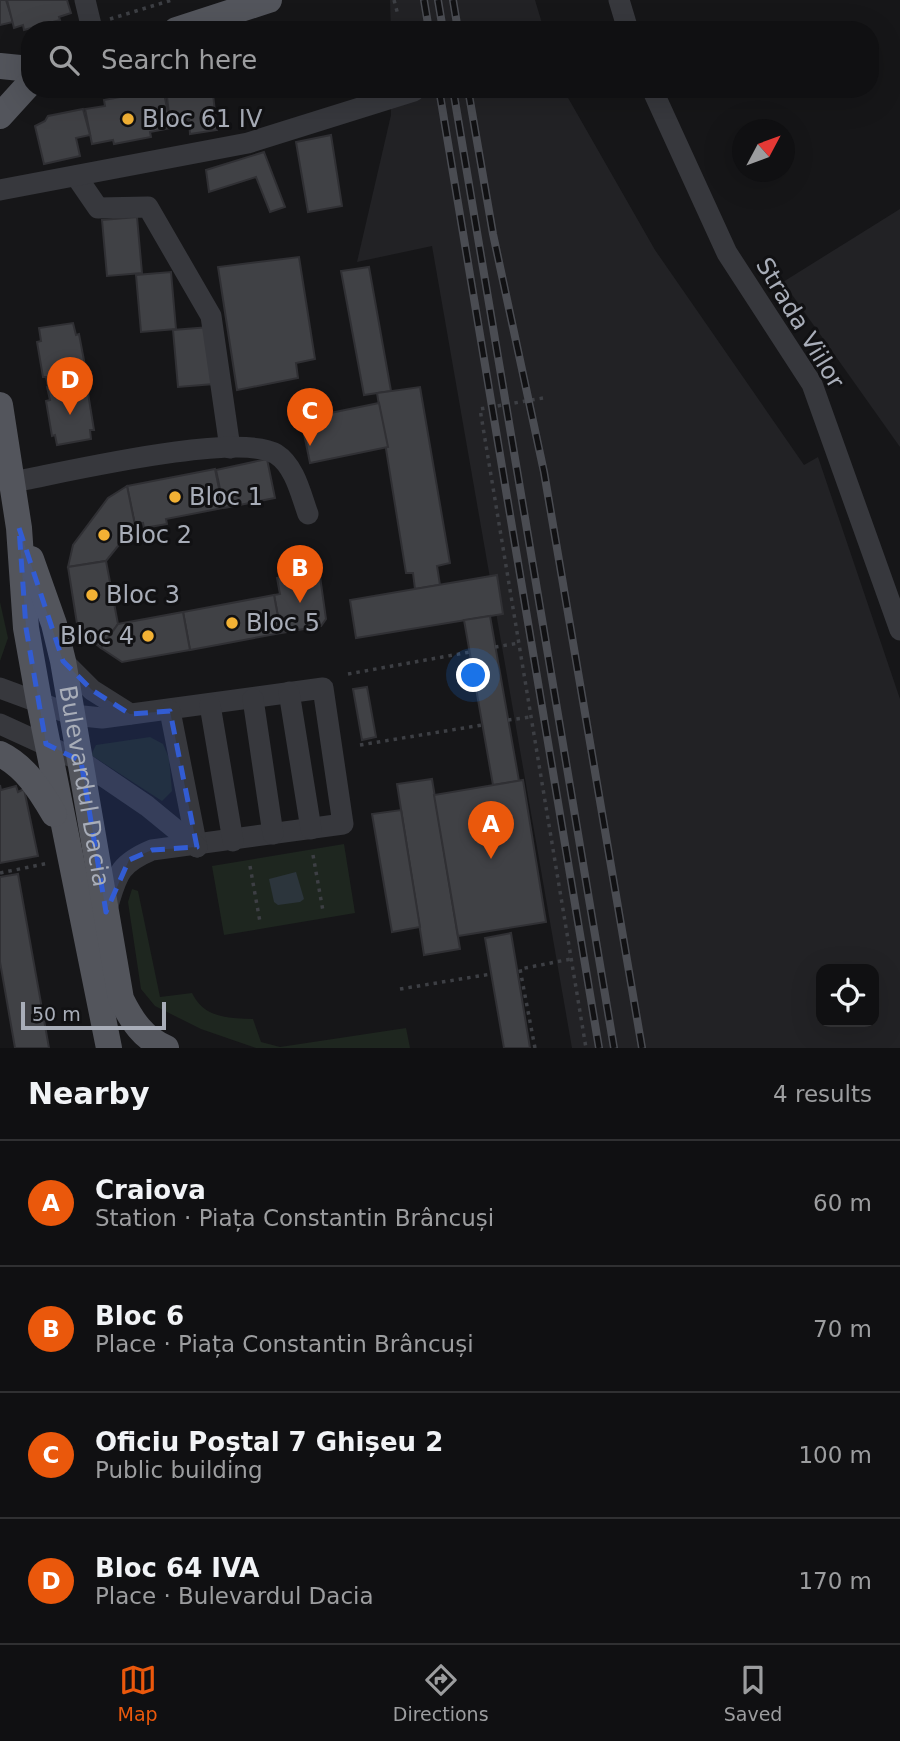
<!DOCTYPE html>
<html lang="en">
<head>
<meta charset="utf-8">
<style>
  body { margin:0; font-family:"DejaVu Sans",sans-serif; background:#19191b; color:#f1f3f6 }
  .controls { position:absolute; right:21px; bottom:21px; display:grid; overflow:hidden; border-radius:14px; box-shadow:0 7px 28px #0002 }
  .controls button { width:63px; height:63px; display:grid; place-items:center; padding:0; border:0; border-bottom:2px solid #303032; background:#101012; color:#f1f3f6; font:35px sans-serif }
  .compass { position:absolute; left:732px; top:119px; width:63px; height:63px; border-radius:50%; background:#101012; box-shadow:0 7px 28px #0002; rotate:49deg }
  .scale { position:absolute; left:21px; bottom:18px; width:145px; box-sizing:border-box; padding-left:7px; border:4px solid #a8adb8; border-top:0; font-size:19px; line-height:24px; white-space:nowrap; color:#a8adb8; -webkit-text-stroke:5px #111113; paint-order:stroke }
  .you { position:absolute; left:474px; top:676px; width:24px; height:24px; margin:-18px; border:5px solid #fff; border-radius:50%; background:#1a73e8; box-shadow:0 0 0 10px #1a73e833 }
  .badge { display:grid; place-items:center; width:46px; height:46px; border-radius:50%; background:#ea580c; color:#fff; font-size:23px; font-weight:700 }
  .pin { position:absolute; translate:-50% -58px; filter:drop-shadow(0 2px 4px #0008) }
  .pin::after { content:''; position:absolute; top:37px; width:24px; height:21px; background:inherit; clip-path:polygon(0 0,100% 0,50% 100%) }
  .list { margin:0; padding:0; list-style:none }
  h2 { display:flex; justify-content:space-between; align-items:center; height:91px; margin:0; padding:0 28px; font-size:30px }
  h2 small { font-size:23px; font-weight:400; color:#9c9d9f }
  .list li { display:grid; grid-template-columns:46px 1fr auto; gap:21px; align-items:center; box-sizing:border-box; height:126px; padding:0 28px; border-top:2px solid #303032 }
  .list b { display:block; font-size:26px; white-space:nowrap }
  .list p { margin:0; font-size:23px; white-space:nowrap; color:#9c9d9f }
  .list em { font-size:23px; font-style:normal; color:#9c9d9f }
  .icon { flex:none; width:38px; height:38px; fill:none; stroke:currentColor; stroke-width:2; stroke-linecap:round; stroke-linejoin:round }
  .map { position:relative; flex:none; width:900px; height:1048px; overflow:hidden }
  .search { position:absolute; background:#101012; box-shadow:0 7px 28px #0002; left:21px; right:21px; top:21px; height:77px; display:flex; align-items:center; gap:18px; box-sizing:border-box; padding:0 24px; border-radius:28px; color:#9c9d9f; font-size:26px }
  .sheet { height:595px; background:#101012 }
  nav { display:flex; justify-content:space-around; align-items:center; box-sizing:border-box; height:98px; border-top:2px solid #303032; background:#101012; font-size:19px; color:#9c9d9f }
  nav a { display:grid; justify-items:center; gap:4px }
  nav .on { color:#ea580c }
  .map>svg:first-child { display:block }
</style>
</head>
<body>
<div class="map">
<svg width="900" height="1048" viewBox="0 0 900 1048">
  <rect width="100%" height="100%" fill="#161618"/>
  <g fill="#222225" fill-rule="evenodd">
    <polygon points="390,0 535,0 544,30 391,30"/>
    <path d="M391,89h172l92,161 149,215 14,-8 82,242v349h-328l-140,-802 -75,16 34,-147zM821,969h53v53h-53z"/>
    <polygon points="900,209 900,447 783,282"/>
  </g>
  <g fill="#1e261f">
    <polygon points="0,602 8,638 0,661"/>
    <polygon points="150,737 163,744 169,758 172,791 162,801 91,755 96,745"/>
    <polygon points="344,844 355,913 224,935 212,866"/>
    <path d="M132,889l6,2 22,106 32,-4c12,25 36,25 61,26l8,23 19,5 126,-19 4,20h-154l-55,-19 -46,-23 -14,-17 -13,-87z"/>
  </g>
  <polygon fill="#2c353c" points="296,872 304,899 300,902 278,905 274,902 269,879"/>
  <g fill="#404145" stroke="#303034" stroke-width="2">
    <polygon points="0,0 6,0 13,22 0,25"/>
    <polygon points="7,0 67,0 71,13 59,17 60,20 24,30 23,25 14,28"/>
    <polygon points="166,89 208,89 213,94 217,130 190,134 189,120 170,122"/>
    <polygon points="147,92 147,96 164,93 171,128 150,132 151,137 114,144 113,140 92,144 85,109 105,106 104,100"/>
    <polygon points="83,109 90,135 76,138 80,156 44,164 35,126 45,121 48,116"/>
    <polygon points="331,135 342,206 308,212 296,142"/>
    <polygon points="264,152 285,207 270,212 256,177 209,192 206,170"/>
    <polygon points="137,217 142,273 107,276 102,220"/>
    <polygon points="299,257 315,359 296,363 298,378 237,390 218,267"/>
    <polygon points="369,267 391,391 364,395 341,271"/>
    <polygon points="171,272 176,329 141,332 136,275"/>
    <polygon points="73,323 76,335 79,334 86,371 81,372 82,381 48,386 46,377 43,377 37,342 41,341 39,328"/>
    <polygon points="209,327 214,384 178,387 173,330"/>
    <polygon points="82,381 85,394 88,393 94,430 90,430 91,439 57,445 55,435 52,436 46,401 50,400 47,387"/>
    <polygon points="420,387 450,563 437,566 440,585 415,589 413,573 406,573 377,393"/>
    <polygon points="379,403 388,447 310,463 301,419"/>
    <polygon points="267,459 275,498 224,508 216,470"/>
    <polygon points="215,469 223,508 166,519 167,524 144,528 143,523 135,525 127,486"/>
    <polygon points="127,486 135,525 106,561 68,567 73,545 108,498"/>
    <polygon points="106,561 118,624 101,648 78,630 68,567"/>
    <polygon points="319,569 326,619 321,626 281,633 274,595 280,594 277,578"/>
    <polygon points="497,575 503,614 356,638 350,600"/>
    <polygon points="274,595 281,633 190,650 183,612"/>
    <polygon points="183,612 190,650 122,662 101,648 118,624"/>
    <polygon points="490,616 519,781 493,785 464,620"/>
    <polygon points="367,687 376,737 362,740 353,689"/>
    <polygon points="432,779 460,949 424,955 397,784"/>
    <polygon points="523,780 546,922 458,936 434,795"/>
    <polygon points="0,785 1,790 16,786 18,792 24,789 38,856 0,863"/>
    <polygon points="401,810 420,927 392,932 372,814"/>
    <polygon points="18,874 49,1048 15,1048 0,962 0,877"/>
    <polygon points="511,933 517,969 530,1048 504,1048 485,938"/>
  </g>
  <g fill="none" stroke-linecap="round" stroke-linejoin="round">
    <g stroke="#3d3f44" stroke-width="3.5" stroke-dasharray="3.5 5" stroke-linecap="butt">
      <polyline points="394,0 398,15"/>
      <polyline points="110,19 172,0"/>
      <polyline points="543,398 480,409 586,1048"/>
      <polyline points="495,647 519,643"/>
      <polyline points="348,674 470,652"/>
      <polyline points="508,720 531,717"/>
      <polyline points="360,745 482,725"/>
      <polyline points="313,855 323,911"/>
      <polyline points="250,866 260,922"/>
      <polyline points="0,873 49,863"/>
      <polyline points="400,989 491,974"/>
      <polyline points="535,1048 520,969 571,959"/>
    </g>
    <g stroke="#37383d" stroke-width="21">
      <polyline points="85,0 91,25"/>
      <polyline points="619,0 628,30"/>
      <polyline points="652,89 727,253 812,384 900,630"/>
      <polyline points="76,176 98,208 148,207 211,316 230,448"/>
      <polyline points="0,190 248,143 414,91"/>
      <path d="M13,482c49,-9 225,-51 263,-28 19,12 25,41 32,60"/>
      <polyline points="63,661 92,690 130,714"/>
      <path d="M0,688l73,27 29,3 221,-30 20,136 -191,26c-36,15 -35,27 -46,62"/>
      <polyline points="289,692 311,829"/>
      <polyline points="253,699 273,834"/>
      <polyline points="210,705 233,841"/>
      <polyline points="170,711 197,847"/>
      <polyline points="0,724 81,761 147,806 197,847"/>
    </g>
    <g stroke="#53555c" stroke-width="26">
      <polyline points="176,30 269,0"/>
      <polyline points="0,66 30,69"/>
      <polyline points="0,116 30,83"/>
      <polyline points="0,405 19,528 26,628 39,701 109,1048"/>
      <path id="s1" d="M31,559l23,65 9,37 58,338c11,22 22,39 45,49"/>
      <path d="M0,754c25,12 40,36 54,60"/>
    </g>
    <defs>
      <g id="rail">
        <polyline points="424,0 429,30"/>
        <polyline points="438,0 443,30"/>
        <polyline points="453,0 458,30"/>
        <polyline points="439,89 599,1048"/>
        <polyline points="453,89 614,1048"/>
        <polyline points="468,89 493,234 544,472 642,1048"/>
      </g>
    </defs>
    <use href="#rail" stroke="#4a4c52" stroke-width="8"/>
    <use href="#rail" stroke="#111113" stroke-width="5" stroke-dasharray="16" stroke-linecap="butt"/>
  </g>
  <path fill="#325cd3" fill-opacity="0.2" stroke="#325cd3" stroke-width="5" stroke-dasharray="14 9" stroke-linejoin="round" d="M19,528l44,133 29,29 38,24 40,-3 27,136 -45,3 -23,10 -23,52 -25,-151 -35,-17 -20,-116z"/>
  <g fill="#f2b134" stroke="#111113" stroke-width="2.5">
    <circle cx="128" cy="119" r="7"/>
    <circle cx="175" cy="497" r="7"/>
    <circle cx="104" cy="535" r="7"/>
    <circle cx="92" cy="595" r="7"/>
    <circle cx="232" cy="623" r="7"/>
    <circle cx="148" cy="636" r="7"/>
  </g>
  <g text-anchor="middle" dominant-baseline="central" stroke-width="6" stroke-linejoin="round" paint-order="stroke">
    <g font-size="24" fill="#a8adb8" stroke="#111113" text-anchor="start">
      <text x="142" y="119">Bloc 61 IV</text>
      <text x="189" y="497">Bloc 1</text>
      <text x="118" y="535">Bloc 2</text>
      <text x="106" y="595">Bloc 3</text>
      <text x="246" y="623">Bloc 5</text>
      <text x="134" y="636" text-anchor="end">Bloc 4</text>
    </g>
    <g font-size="24" fill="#a8adb8" stroke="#111113">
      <text transform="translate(800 323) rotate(59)">Strada Viilor</text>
      <text stroke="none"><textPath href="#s1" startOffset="234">Bulevardul Dacia</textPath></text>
    </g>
  </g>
</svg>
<div class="controls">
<button><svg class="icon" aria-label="locate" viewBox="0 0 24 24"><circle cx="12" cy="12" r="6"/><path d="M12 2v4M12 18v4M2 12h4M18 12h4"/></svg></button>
</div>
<svg class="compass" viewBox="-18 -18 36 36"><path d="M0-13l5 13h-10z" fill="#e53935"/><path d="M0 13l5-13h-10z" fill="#9c9d9f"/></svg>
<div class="scale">50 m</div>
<div class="you"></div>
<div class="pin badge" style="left:491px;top:859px">A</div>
<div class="pin badge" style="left:300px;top:603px">B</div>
<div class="pin badge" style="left:310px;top:446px">C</div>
<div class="pin badge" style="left:70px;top:415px">D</div>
<div class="search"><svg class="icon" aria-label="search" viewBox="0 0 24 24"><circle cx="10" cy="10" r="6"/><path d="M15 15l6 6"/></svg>Search here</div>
</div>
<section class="sheet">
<h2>Nearby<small>4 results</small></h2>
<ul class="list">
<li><span class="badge">A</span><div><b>Craiova</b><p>Station · Piața Constantin Brâncuși</p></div><em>60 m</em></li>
<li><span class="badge">B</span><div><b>Bloc 6</b><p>Place · Piața Constantin Brâncuși</p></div><em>70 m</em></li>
<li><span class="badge">C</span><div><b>Oficiu Poștal 7 Ghișeu 2</b><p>Public building</p></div><em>100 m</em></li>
<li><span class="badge">D</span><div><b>Bloc 64 IVA</b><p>Place · Bulevardul Dacia</p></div><em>170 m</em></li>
</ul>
</section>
<nav>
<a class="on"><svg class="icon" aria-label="map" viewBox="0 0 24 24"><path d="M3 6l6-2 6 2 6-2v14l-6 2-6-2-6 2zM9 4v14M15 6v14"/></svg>Map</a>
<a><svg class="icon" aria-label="directions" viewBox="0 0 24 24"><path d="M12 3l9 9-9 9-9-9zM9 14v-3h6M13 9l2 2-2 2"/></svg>Directions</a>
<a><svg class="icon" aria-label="saved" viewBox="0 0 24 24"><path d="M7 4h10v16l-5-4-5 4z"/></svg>Saved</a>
</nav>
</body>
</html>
